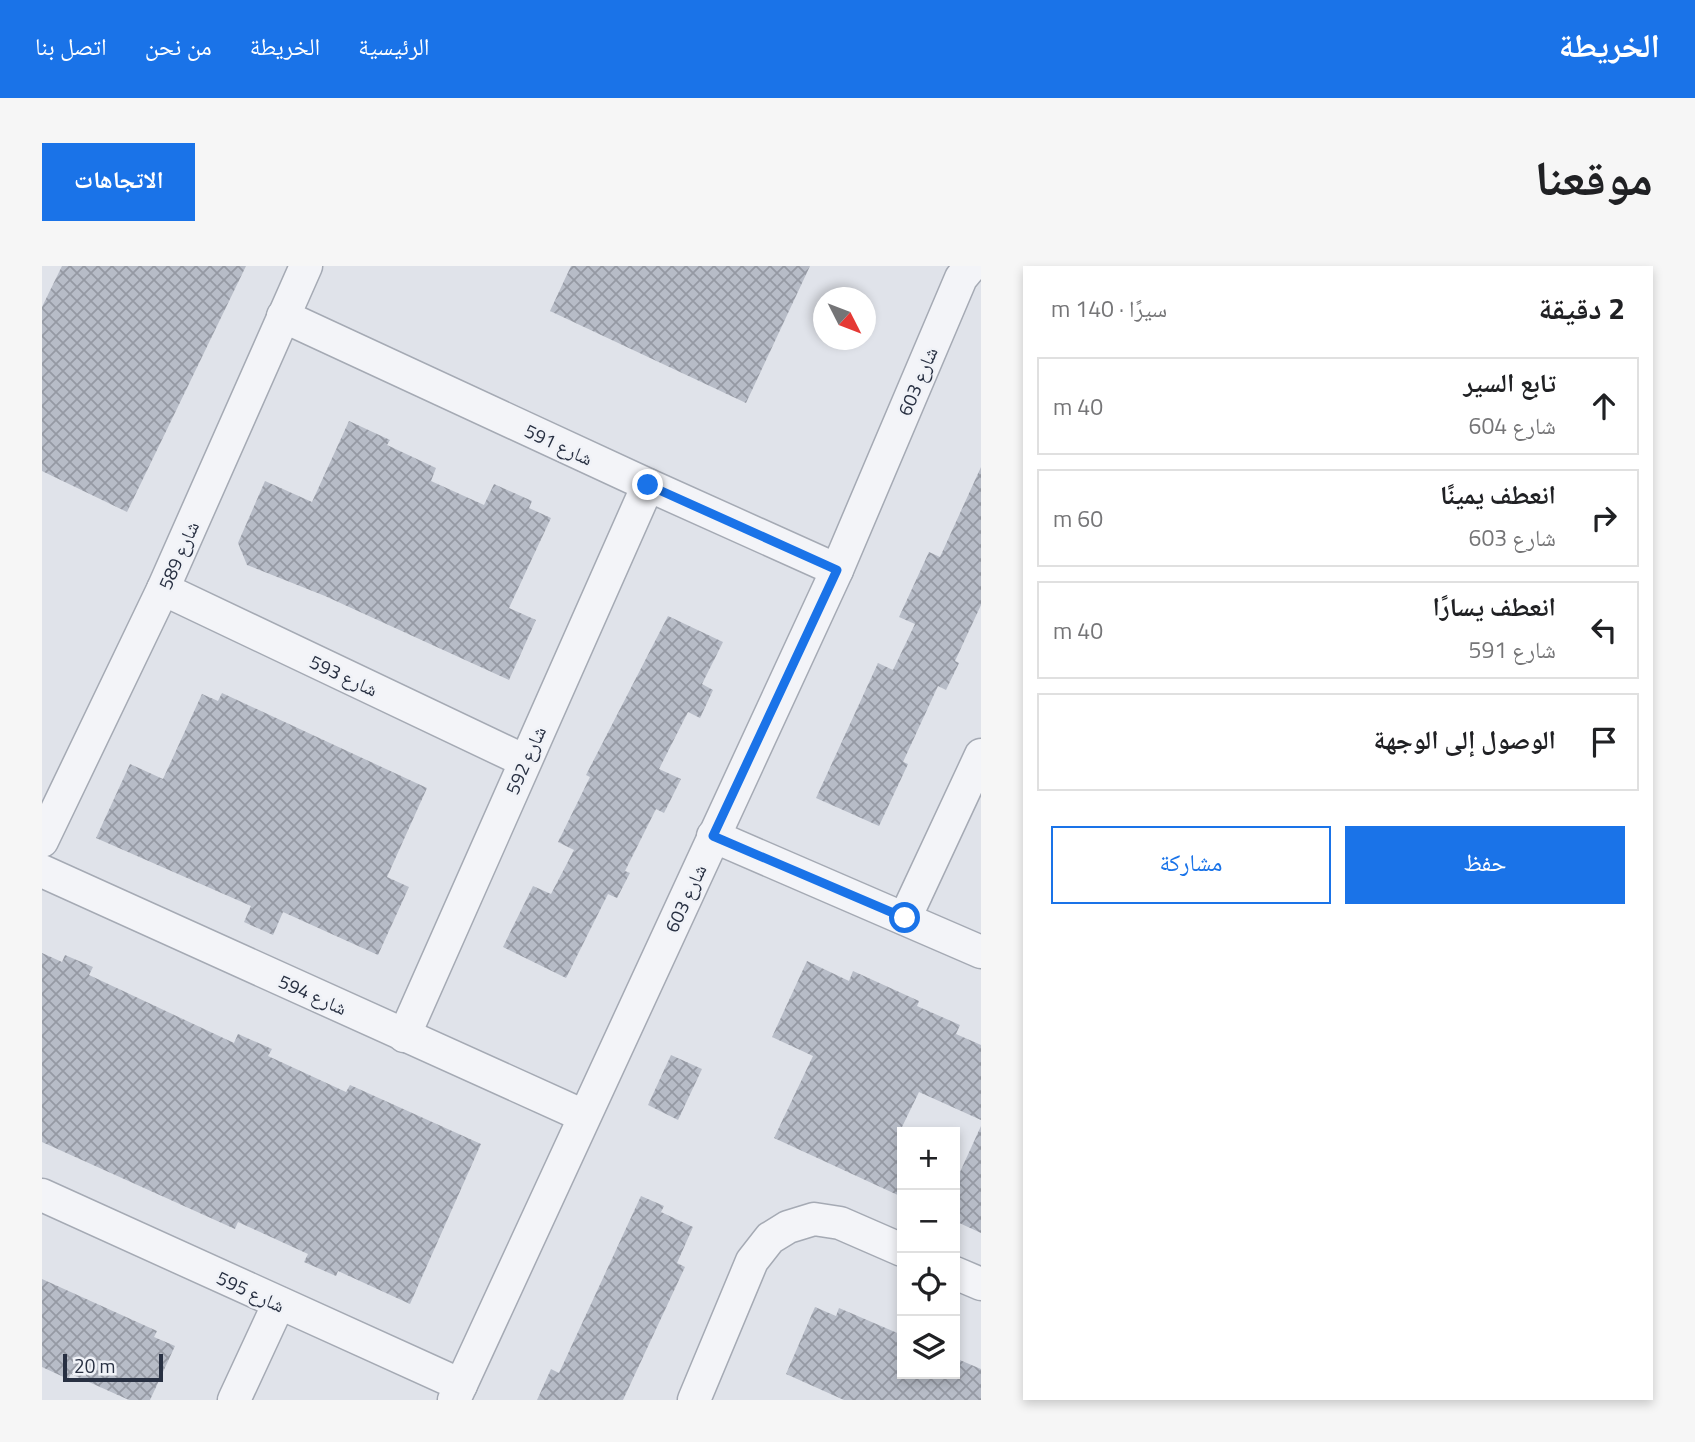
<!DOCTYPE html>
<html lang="ar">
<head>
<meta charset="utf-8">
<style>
  body { margin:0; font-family:"Titillium Web","Noto Naskh Arabic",sans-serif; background:#f6f6f6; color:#202124; direction:rtl }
  .controls { position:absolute; right:21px; bottom:21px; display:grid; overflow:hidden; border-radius:0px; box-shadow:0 4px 10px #0003 }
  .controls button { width:63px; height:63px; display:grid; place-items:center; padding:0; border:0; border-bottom:2px solid #e0e0e0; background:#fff; color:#202124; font:35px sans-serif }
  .compass { position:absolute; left:771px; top:21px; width:63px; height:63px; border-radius:50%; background:#fff; box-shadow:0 4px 10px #0003; rotate:132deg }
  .scale { position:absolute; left:21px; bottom:18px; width:100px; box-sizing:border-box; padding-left:7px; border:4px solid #283042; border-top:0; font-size:19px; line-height:24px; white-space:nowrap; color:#283042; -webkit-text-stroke:5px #f0f2f7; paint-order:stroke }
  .stop { position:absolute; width:21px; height:21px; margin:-16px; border:5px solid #1a73e8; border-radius:50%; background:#fff }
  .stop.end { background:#1a73e8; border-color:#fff; box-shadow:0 2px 7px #0008 }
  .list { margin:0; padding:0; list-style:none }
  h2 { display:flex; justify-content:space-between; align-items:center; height:91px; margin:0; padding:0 28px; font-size:30px }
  h2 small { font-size:23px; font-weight:400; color:#757577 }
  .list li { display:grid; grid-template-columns:46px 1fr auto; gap:21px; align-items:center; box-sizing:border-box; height:98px; margin:0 14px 14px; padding:0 14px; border:2px solid #e0e0e0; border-radius:0px }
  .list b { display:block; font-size:26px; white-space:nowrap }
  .list p { margin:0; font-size:23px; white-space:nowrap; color:#757577 }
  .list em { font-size:23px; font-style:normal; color:#757577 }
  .actions { display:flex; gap:14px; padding:21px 28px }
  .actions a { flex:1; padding:16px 0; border:2px solid #1a73e8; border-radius:0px; text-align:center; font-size:24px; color:#1a73e8 }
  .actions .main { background:#1a73e8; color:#fff }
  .icon { flex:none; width:38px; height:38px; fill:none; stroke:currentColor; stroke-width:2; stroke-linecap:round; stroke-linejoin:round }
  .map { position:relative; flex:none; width:939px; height:1134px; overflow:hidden; direction:ltr; border-radius:0px }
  header { display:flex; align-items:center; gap:42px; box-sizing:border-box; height:98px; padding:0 35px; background:#1a73e8; color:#fff }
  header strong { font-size:33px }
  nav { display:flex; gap:38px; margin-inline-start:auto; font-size:24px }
  .intro { display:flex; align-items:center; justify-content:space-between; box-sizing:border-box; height:168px; padding:0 42px }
  h1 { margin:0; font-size:49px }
  .button { padding:18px 32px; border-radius:0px; background:#1a73e8; color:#fff; font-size:24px; font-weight:700 }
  main { display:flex; gap:42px; padding:0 42px }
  aside { flex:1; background:#fff; border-radius:0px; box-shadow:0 4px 10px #0003 }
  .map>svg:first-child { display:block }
</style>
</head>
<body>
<header>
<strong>الخريطة</strong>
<nav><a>الرئيسية</a><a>الخريطة</a><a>من نحن</a><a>اتصل بنا</a></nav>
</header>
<div class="intro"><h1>موقعنا</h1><a class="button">الاتجاهات</a></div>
<main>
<aside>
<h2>2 دقيقة<small>سيرًا · 140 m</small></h2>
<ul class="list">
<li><svg class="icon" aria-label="ahead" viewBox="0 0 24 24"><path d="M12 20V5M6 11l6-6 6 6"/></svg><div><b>تابع السير</b><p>شارع 604</p></div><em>40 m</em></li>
<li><svg class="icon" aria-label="right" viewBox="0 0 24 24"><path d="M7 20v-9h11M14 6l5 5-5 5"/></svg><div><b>انعطف يمينًا</b><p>شارع 603</p></div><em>60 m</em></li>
<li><svg class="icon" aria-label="left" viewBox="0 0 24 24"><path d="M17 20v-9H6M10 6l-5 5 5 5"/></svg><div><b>انعطف يسارًا</b><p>شارع 591</p></div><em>40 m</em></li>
<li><svg class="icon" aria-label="arrive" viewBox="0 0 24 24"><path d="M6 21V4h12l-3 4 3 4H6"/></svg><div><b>الوصول إلى الوجهة</b></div></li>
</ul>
<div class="actions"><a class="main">حفظ</a><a>مشاركة</a></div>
</aside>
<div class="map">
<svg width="939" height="1134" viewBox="0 0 939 1134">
  <defs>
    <pattern id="building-cross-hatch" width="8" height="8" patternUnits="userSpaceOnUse" patternTransform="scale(1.75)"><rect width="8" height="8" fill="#b7bcc7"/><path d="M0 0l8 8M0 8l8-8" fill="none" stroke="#9599a3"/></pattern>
  </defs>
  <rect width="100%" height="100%" fill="#e0e3ea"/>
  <g fill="url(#building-cross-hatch)">
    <polygon points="20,0 204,0 85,246 0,205 0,41"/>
    <polygon points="529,0 768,0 704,137 508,45"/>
    <polygon points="307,155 348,174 345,179 394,202 389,215 442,239 452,218 490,235 487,242 509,252 467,342 494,354 467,414 283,330 205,299 196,277 223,215 270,236"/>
    <polygon points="939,201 939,339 913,395 917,397 904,424 896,420 861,496 866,498 837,560 774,532 836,397 851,404 873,358 857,351 887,286 898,291"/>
    <polygon points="626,350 681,376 660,418 671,424 658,452 646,446 617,503 639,513 622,547 614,543 583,605 588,607 575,632 566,628 524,712 461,681 491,620 509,628 532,584 516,576 548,511 544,509"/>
    <polygon points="180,427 385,522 345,611 367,621 336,689 241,646 231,669 202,656 209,640 54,572 88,498 121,513 160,428 176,435"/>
    <polygon points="0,687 20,696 23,689 51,701 47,709 192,777 196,768 230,783 226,790 304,826 308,819 439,878 368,1038 296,1005 294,1010 262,996 266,988 196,956 193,963 0,876"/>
    <polygon points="765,695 807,715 811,705 877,735 875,740 918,759 914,768 939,779 939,854 877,826 860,861 860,931 732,872 771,790 730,771"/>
    <polygon points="629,789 660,803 636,854 606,839"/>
    <polygon points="939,860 939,967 913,955 913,917"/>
    <polygon points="599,930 622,940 619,946 651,961 635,997 643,1001 581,1134 495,1134 509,1103 517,1107"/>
    <polygon points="0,1013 115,1065 112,1071 133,1080 108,1134 87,1134 29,1108 26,1113 0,1101"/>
    <polygon points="773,1041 794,1050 797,1042 860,1069 860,1108 913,1108 913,1092 939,1103 939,1134 802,1134 744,1108"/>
  </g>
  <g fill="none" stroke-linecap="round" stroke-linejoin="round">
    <defs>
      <g id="minor">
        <polyline points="241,50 606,219 795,304"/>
        <polyline points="121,323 483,495"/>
        <polyline points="671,570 939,686"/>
        <polyline points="0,575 121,323 264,0"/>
        <polyline points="0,605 542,850"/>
        <polyline points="863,652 939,489"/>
        <polyline points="362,770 606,219"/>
        <polyline points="0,929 419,1119"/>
        <polyline points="913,1007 939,1018"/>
        <polyline points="192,1134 237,1037"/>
        <polyline points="412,1134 795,304 919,12 929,0"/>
        <polyline points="652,1134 710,995 728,972 746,961 772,953 798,957 860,984"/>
      </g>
    </defs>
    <use href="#minor" stroke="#a5aab4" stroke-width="35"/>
    <use href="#minor" stroke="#f3f4f8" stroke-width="32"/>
  </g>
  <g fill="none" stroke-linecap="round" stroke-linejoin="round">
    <polyline stroke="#1a73e8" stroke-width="9" points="606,219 795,304 671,570 863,652"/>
  </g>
  <g text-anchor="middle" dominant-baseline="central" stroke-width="5" stroke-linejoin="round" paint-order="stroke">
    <g font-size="19" fill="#283042" stroke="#f0f2f7">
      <text transform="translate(875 115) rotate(-67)">شارع 603</text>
      <text transform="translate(517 178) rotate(25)">شارع 591</text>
      <text transform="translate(136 289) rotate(-66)">شارع 589</text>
      <text transform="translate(302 409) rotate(25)">شارع 593</text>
      <text transform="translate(483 494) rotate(-66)">شارع 592</text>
      <text transform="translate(643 632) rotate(-65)">شارع 603</text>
      <text transform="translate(271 728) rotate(24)">شارع 594</text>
      <text transform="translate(209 1025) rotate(25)">شارع 595</text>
    </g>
  </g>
</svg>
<div class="controls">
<button>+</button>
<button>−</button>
<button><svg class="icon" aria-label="locate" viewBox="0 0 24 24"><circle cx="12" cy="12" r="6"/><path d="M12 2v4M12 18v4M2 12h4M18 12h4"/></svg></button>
<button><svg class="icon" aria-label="layers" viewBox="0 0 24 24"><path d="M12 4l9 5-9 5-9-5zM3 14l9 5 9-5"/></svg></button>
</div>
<svg class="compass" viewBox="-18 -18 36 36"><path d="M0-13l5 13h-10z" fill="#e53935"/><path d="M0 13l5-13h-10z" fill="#757577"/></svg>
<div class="scale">20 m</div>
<div class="stop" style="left:863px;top:652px"></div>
<div class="stop end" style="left:606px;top:219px"></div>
</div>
</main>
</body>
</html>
